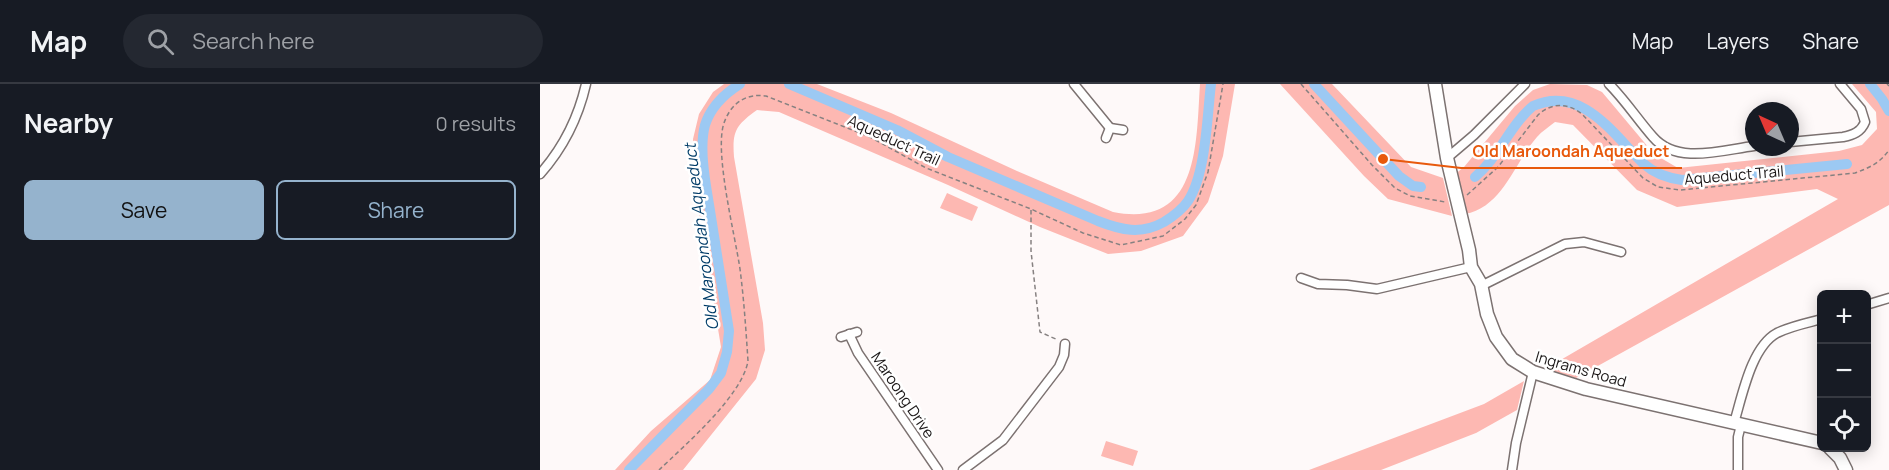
<!DOCTYPE html>
<html lang="en">
<head>
<meta charset="utf-8">
<style>
  body { margin:0; font-family:Manrope,sans-serif; background:#242831; color:#f1f3f6 }
  .controls { position:absolute; right:18px; bottom:18px; display:grid; overflow:hidden; border-radius:9px; box-shadow:0 3px 15px #0003 }
  .controls button { width:54px; height:54px; display:grid; place-items:center; padding:0; border:0; border-bottom:2px solid #363941; background:#171b24; color:#f1f3f6; font:30px sans-serif }
  .compass { position:absolute; left:1205px; top:18px; width:54px; height:54px; border-radius:50%; background:#171b24; box-shadow:0 3px 15px #0003; rotate:316deg }
  .list { margin:0; padding:0; list-style:none }
  h2 { display:flex; justify-content:space-between; align-items:center; height:78px; margin:0; padding:0 24px; font-size:26px }
  h2 small { font-size:20px; font-weight:400; color:#9ea1a6 }
  .actions { display:flex; gap:12px; padding:18px 24px }
  .actions a { flex:1; padding:14px 0; border:2px solid #95b3cd; border-radius:9px; text-align:center; font-size:21px; color:#95b3cd }
  .actions .main { background:#95b3cd; color:#111 }
  .icon { flex:none; width:33px; height:33px; fill:none; stroke:currentColor; stroke-width:2; stroke-linecap:round; stroke-linejoin:round }
  .map { position:relative; flex:none; width:1349px; height:386px; overflow:hidden }
  header { display:flex; align-items:center; gap:36px; box-sizing:border-box; height:84px; padding:0 30px; background:#171b24; border-bottom:2px solid #363941 }
  header strong { font-size:28px }
  nav { display:flex; gap:33px; margin-inline-start:auto; font-size:21px }
  .search { width:420px; height:54px; background:#242831; display:flex; align-items:center; gap:15px; box-sizing:border-box; padding:0 21px; border-radius:33px; color:#9ea1a6; font-size:22px }
  main { display:flex }
  aside { flex:1; background:#171b24 }
  .map>svg:first-child { display:block }
</style>
</head>
<body>
<header>
<strong>Map</strong>
<div class="search"><svg class="icon" aria-label="search" viewBox="0 0 24 24"><circle cx="10" cy="10" r="6"/><path d="M15 15l6 6"/></svg>Search here</div>
<nav><a>Map</a><a>Layers</a><a>Share</a></nav>
</header>
<main>
<aside>
<h2>Nearby<small>0 results</small></h2>
<ul class="list">
</ul>
<div class="actions"><a class="main">Save</a><a>Share</a></div>
</aside>
<div class="map">
<svg width="1349" height="386" viewBox="0 0 1349 386">
  <rect width="100%" height="100%" fill="#fef9f9"/>
  <g fill="#fdb8b2">
    <path d="M184,0h93l74,29 126,58 96,41c87,17 83,-69 87,-128h35l-12,72 -15,46 -25,34 -42,15 -33,3 -68,-27 -92,-42 -169,-73 -22,-2c-21,15 -25,21 -23,47l29,166 2,27 -9,29 -73,91h-68l36,-39 59,-51 11,-33 -24,-146 -4,-62 6,-25 14,-22z"/>
    <polygon points="740,0 792,0 871,83 903,94 912,132 848,115 824,92"/>
    <path d="M1010,0l37,1 15,7 52,62 24,14 161,-17 23,-6 15,-16 -1,-17 -24,-28h37v121l-313,173 -31,-9 293,-170 -21,-10 -140,18 -40,-17 -64,-65 -18,-3c-6,5 -13,9 -18,15 -23,26 -34,70 -72,77l-11,-39 10,-8 51,-61 18,-16z"/>
    <polygon points="407,109 438,123 432,137 400,124"/>
    <polygon points="984,297 977,326 936,349 841,386 769,386 944,320"/>
    <polygon points="566,357 598,367 593,382 561,372"/>
  </g>
  <g fill="none" stroke-linecap="round" stroke-linejoin="round">
    <g stroke="#9cc9f3" stroke-width="10">
      <path d="M249,0l108,46 51,27 150,64c23,9 43,14 66,1 8,-5 18,-12 24,-21 18,-27 19,-84 23,-117"/>
      <polyline points="774,0 859,92 873,102 881,103"/>
      <polyline points="1330,0 1342,15 1349,27"/>
      <path d="M935,93c24,-20 35,-52 58,-71 50,-22 82,31 111,58 11,10 24,14 38,16l165,-16"/>
      <path d="M89,386l80,-81 12,-16 6,-21 2,-21c-6,-38 -12,-76 -18,-114 -4,-27 -13,-66 -6,-92 6,-19 19,-31 35,-41"/>
    </g>
    <defs>
      <g id="street">
        <polyline points="534,0 570,44"/>
        <path d="M1069,0c16,16 29,36 44,53 24,28 69,13 101,9"/>
        <polyline points="566,54 570,44 583,46"/>
        <path d="M1250,58l53,-5c10,-2 18,-5 22,-15l-4,-13 -21,-25"/>
        <polyline points="907,74 934,51 985,0"/>
        <path d="M0,90c24,-27 38,-55 46,-90"/>
        <polyline points="761,194 778,200 807,201 837,205 931,183"/>
        <polyline points="941,202 1025,160 1044,158 1081,168"/>
        <polyline points="1326,221 1349,214"/>
        <polyline points="309,250 318,269 398,386"/>
        <polyline points="301,253 317,248"/>
        <path d="M1194,339c8,-26 17,-76 43,-90 14,-7 30,-10 45,-14"/>
        <polyline points="423,386 463,356 519,283 524,271 525,260"/>
        <polyline points="972,386 976,359 993,288"/>
        <polyline points="1198,386 1198,353 1201,341"/>
      </g>
      <g id="secondary">
        <polyline points="895,0 907,74 929,166 931,183 941,200 947,230 956,253 972,275 993,288 1046,305 1282,359"/>
        <polyline points="1290,364 1300,374 1306,386"/>
      </g>
    </defs>
    <use href="#street" stroke="#7c7271" stroke-width="11"/>
    <use href="#secondary" stroke="#7c7271" stroke-width="15"/>
    <g stroke="#868181" stroke-width="1.5" stroke-dasharray="4.5 3" stroke-linecap="butt">
      <polyline points="761,0 832,81 855,104 870,112 905,118"/>
      <polyline points="1347,0 1349,2"/>
      <path d="M927,111l31,-28 40,-52c14,-13 30,-12 44,-1l61,64 15,9 22,3 175,-17c14,-5 25,-10 34,-23"/>
      <polyline points="491,126 491,167 500,248 518,256"/>
      <path d="M119,386c26,-25 83,-74 89,-109 -2,-30 -4,-61 -8,-92 -5,-34 -26,-117 -16,-146 7,-20 22,-30 42,-27l104,41 56,31 105,41 52,24 38,12 42,-9 22,-17 11,-14 12,-33 15,-88"/>
    </g>
    <use href="#street" stroke="#fff" stroke-width="8"/>
    <use href="#secondary" stroke="#fff" stroke-width="12"/>
  </g>
  <g text-anchor="middle" dominant-baseline="central" stroke-width="5" stroke-linejoin="round" paint-order="stroke">
    <g font-size="15" fill="#1a1616" stroke="#fff">
      <text transform="translate(354 56) rotate(25)">Aqueduct Trail</text>
      <text transform="translate(1194 91) rotate(-5)">Aqueduct Trail</text>
      <text transform="translate(1041 285) rotate(16)">Ingrams Road</text>
      <text transform="translate(363 311) rotate(56)">Maroong Drive</text>
    </g>
    <g font-size="16" font-style="italic" fill="#003c68" stroke="#fff">
      <text transform="translate(161 153) rotate(-97)">Old Maroondah Aqueduct</text>
    </g>
  </g>
  <path fill="none" stroke="#e8590c" stroke-width="2" d="M843 75L921 84H1142"/>
  <circle fill="#e8590c" stroke="#fff" stroke-width="2" cx="843" cy="75" r="6"/>
  <g font-size="16" text-anchor="middle" font-weight="bold" fill="#e8590c" stroke="#fff" stroke-width="5" stroke-linejoin="round" paint-order="stroke">
    <text x="1031" y="73">Old Maroondah Aqueduct</text>
  </g>
</svg>
<div class="controls">
<button>+</button>
<button>−</button>
<button><svg class="icon" aria-label="locate" viewBox="0 0 24 24"><circle cx="12" cy="12" r="6"/><path d="M12 2v4M12 18v4M2 12h4M18 12h4"/></svg></button>
</div>
<svg class="compass" viewBox="-18 -18 36 36"><path d="M0-13l5 13h-10z" fill="#e53935"/><path d="M0 13l5-13h-10z" fill="#9ea1a6"/></svg>
</div>
</main>
</body>
</html>
